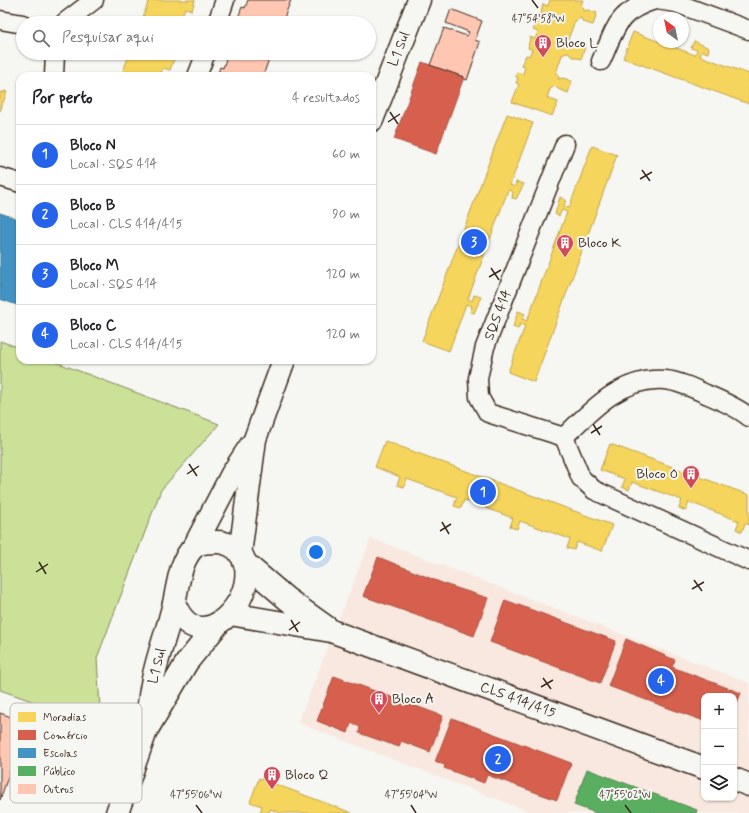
<!DOCTYPE html>
<html lang="pt">
<head>
<meta charset="utf-8">
<style>
  body { margin:0; font-family:Mynerve,sans-serif; background:#f2f2f2; color:#202124 }
  .controls { position:absolute; right:12px; bottom:12px; display:grid; overflow:hidden; border-radius:8px; box-shadow:0 1px 3px #0004 }
  .controls button { width:36px; height:36px; display:grid; place-items:center; padding:0; border:0; border-bottom:1px solid #e0e0e0; background:#fff; color:#202124; font:20px sans-serif }
  .compass { position:absolute; left:653px; top:12px; width:36px; height:36px; border-radius:50%; background:#fff; box-shadow:0 1px 3px #0004; rotate:327deg }
  .you { position:absolute; left:316px; top:552px; width:14px; height:14px; margin:-10px; border:3px solid #fff; border-radius:50%; background:#1a73e8; box-shadow:0 0 0 6px #1a73e833 }
  .badge { display:grid; place-items:center; width:26px; height:26px; border-radius:50%; background:#2563eb; color:#fff; font-size:13px; font-weight:700 }
  .pin { position:absolute; translate:-50% -50%; border:2px solid #fff; box-shadow:0 1px 4px #0006 }
  .list { margin:0; padding:0; list-style:none }
  h2 { display:flex; justify-content:space-between; align-items:center; height:52px; margin:0; padding:0 16px; font-size:17px }
  h2 small { font-size:13px; font-weight:400; color:#757577 }
  .list li { display:grid; grid-template-columns:26px 1fr auto; gap:12px; align-items:center; box-sizing:border-box; height:60px; padding:0 16px; border-top:1px solid #e0e0e0 }
  .list b { display:block; font-size:15px; white-space:nowrap }
  .list p { margin:0; font-size:13px; white-space:nowrap; color:#757577 }
  .list em { font-size:13px; font-style:normal; color:#757577 }
  .icon { flex:none; width:22px; height:22px; fill:none; stroke:currentColor; stroke-width:2; stroke-linecap:round; stroke-linejoin:round }
  .map { position:relative; flex:none; width:749px; height:813px; overflow:hidden }
  .search { position:absolute; background:#fff; box-shadow:0 1px 3px #0004; left:16px; top:16px; width:360px; height:44px; display:flex; align-items:center; gap:10px; box-sizing:border-box; padding:0 14px; border-radius:22px; color:#757577; font-size:15px }
  .panel { position:absolute; background:#fff; box-shadow:0 1px 3px #0004; left:16px; top:72px; width:360px; height:292px; border-radius:12px }
  .map>svg:first-child { display:block }
</style>
</head>
<body>
<div class="map">
<svg width="749" height="813" viewBox="0 0 749 813">
  <rect width="100%" height="100%" fill="#f6f6f2"/>
  <filter id="ink" filterUnits="userSpaceOnUse"><feTurbulence type="fractalNoise" baseFrequency=".025" numOctaves="2"/><feDisplacementMap in="SourceGraphic" scale="8" xChannelSelector="R" yChannelSelector="G"/><feConvolveMatrix kernelMatrix="1 2 1 2 8 2 1 2 1" color-interpolation-filters="sRGB"/></filter>
  <g filter="url(#ink)">
    <path fill="#f9e8df" fill-rule="evenodd" d="M371,538l378,145v130h-216l-235,-90zM704,696h30v102h-30z"/>
    <polygon fill="#cae197" stroke="#82865a" points="0,341 20,348 20,360 50,360 219,424 161,490 97,658 101,725 0,690"/>
    <g fill="#f6d55c" stroke="#bea249">
      <polygon points="149,0 195,0 192,10 185,8 179,23 141,23"/>
      <polygon points="550,0 583,0 581,5 584,8 583,11 588,10 597,13 593,25 583,22 581,18 575,21 568,39 571,45 576,44 585,47 581,59 571,56 568,52 562,55 556,73 559,77 558,79 563,78 572,81 568,93 558,89 555,86 550,89 547,98 558,102 552,116 512,102 519,84 516,83 518,78 516,77 517,72 523,74 525,66 521,65 526,55 529,56 532,50 528,48 530,37 535,39 538,32 533,30 538,21 541,22 544,15 541,14 543,4 548,6"/>
      <polygon points="633,32 695,55 697,50 691,48 694,41 709,48 708,53 702,51 700,56 749,74 749,104 623,58"/>
      <polygon points="130,53 173,53 176,54 170,70 163,68 160,76 121,76"/>
      <polygon points="4,91 7,92 0,111 0,92 4,93"/>
      <polygon points="507,114 533,123 510,185 515,187 516,182 524,184 516,199 512,198 513,192 508,190 468,299 472,301 474,295 481,297 474,313 470,312 472,306 466,304 449,351 422,341"/>
      <polygon points="592,146 617,155 534,382 508,372 525,326 520,324 518,329 513,327 518,311 525,314 522,319 527,321 567,212 562,210 559,216 555,214 560,197 566,200 564,206 569,208"/>
      <polygon points="385,441 612,525 602,551 577,542 574,550 567,548 570,539 520,521 517,529 510,527 513,518 464,500 461,508 454,506 457,497 407,479 404,487 397,485 400,477 375,467"/>
      <polygon points="610,444 749,495 749,525 745,523 742,532 736,529 739,521 689,502 686,511 679,508 682,500 632,482 629,490 622,487 625,479 600,470"/>
      <polygon points="259,778 352,813 280,813 270,809 269,813 260,813 262,806 250,802"/>
    </g>
    <g fill="#d6604d" stroke="#a8503f">
      <polygon points="422,62 464,77 436,154 394,139"/>
      <polygon points="378,557 447,585 488,598 474,636 363,596"/>
      <polygon points="505,600 616,641 600,683 490,642"/>
      <polygon points="626,639 675,660 672,667 741,693 734,711 734,696 704,696 704,721 608,686"/>
      <polygon points="334,676 443,716 430,752 401,741 399,747 359,733 360,727 351,723 348,733 317,721"/>
      <polygon points="452,718 571,763 557,800 487,775 484,783 444,768 445,765 435,762"/>
    </g>
    <polygon fill="#4393c3" stroke="#417492" points="0,213 20,220 20,306 0,299"/>
    <polygon fill="#5aae61" stroke="#51864d" points="587,769 697,810 696,813 596,813 574,805"/>
    <g fill="#ffc7b2" stroke="#3b2a1e">
      <polygon points="248,0 291,0 282,23 236,23 242,7 245,8"/>
      <polygon points="451,9 482,21 475,40 480,42 467,80 464,79 464,77 430,65 444,28 467,36 469,32 446,23"/>
      <polygon points="228,53 271,53 263,76 217,76 220,67 223,68"/>
      <polygon points="0,713 28,723 22,741 25,742 22,751 18,750 16,756 20,758 16,767 12,765 0,800"/>
    </g>
    <g fill="none" stroke-linecap="round" stroke-linejoin="round">
      <defs>
        <g id="minor">
          <polyline points="657,0 676,3 749,30"/>
          <polyline points="0,20 23,24"/>
          <polyline points="64,23 94,0"/>
          <polyline points="217,23 225,0"/>
          <path d="M601,61c15,-33 15,-49 54,-61"/>
          <polyline points="54,76 55,53"/>
          <polyline points="197,76 206,53"/>
          <path d="M565,144l-80,203 -7,31 1,19 9,16 76,24c27,-27 59,-61 101,-57 13,1 28,8 41,14 14,6 31,13 43,23"/>
          <polyline points="0,177 20,183"/>
          <polyline points="564,437 581,478 594,490 749,561"/>
        </g>
        <g id="tertiary">
          <polyline points="372,120 419,0"/>
          <polyline points="194,547 232,474 251,445"/>
          <polyline points="240,554 255,439 284,360"/>
          <polyline points="244,562 287,599 329,629"/>
          <polyline points="230,614 331,631 704,768"/>
          <path d="M146,731c2,-17 3,-35 7,-52 5,-25 15,-50 21,-76 4,-17 6,-43 20,-56 6,-5 16,-5 23,-5 9,0 19,5 24,12 23,36 -32,101 -60,62 -3,-4 -5,-9 -7,-13"/>
          <polyline points="734,779 749,785"/>
          <polyline points="117,813 146,731 187,662 218,624"/>
        </g>
      </defs>
      <use href="#minor" stroke="#3b2a1e" stroke-width="21"/>
      <use href="#tertiary" stroke="#3b2a1e" stroke-width="25"/>
      <use href="#minor" stroke="#f6f6f2" stroke-width="18"/>
      <use href="#tertiary" stroke="#f6f6f2" stroke-width="22"/>
    </g>
  </g>
  <path fill="none" stroke="#3b2a1e" stroke-width="1.5" d="M532,0l6,8M390,112l8,12M388,122l12,-8M642,170l8,11M640,179l12,-7M491,268l8,12M489,277l12,-7M593,424l7,11M591,433l11,-7M189,464l8,12M187,474l12,-8M442,522l7,12M440,531l11,-7M39,562l7,12M36,572l12,-8M694,580l8,11M692,589l12,-7M291,620l7,12M289,630l11,-8M543,678l8,11M541,687l12,-7M196,805l6,8M411,805l5,8M625,805l6,8"/>
  <defs>
    <symbol id="building-pin" viewBox="-11 -11 22 30"><path d="M0 17L-7.5 6A9.5 9.5 0 1 1 7.5 6Z" fill="#d1495b" stroke="#f6f6f2"/><path d="M-4-6H4V6H1V3H-1V6H-4ZM-2.5-4.3h1.7v1.8h-1.7ZM.8-4.3h1.7v1.8H.8ZM-2.5-1h1.7V.8h-1.7ZM.8-1h1.7V.8H.8Z" fill="#fff"/></symbol>
  </defs>
  <g fill-rule="evenodd">
    <use href="#building-pin" x="533" y="33" width="20" height="27"/>
    <use href="#building-pin" x="555" y="233" width="20" height="27"/>
    <use href="#building-pin" x="681" y="464" width="20" height="27"/>
    <use href="#building-pin" x="369" y="689" width="20" height="27"/>
    <use href="#building-pin" x="262" y="765" width="20" height="27"/>
  </g>
  <g text-anchor="middle" dominant-baseline="central" stroke-width="4" stroke-linejoin="round" paint-order="stroke">
    <g font-size="14" fill="#3b2a1e" stroke="#f6f6f2" text-anchor="start">
      <text x="556" y="43">Bloco L</text>
      <text x="578" y="243">Bloco K</text>
      <text x="678" y="474" text-anchor="end">Bloco O</text>
      <text x="392" y="699">Bloco A</text>
      <text x="285" y="775">Bloco Q</text>
    </g>
    <g font-size="14" fill="#3b2a1e" stroke="#f6f6f2">
      <text transform="translate(399 49) rotate(-68)">L1 Sul</text>
      <text transform="translate(498 315) rotate(-69)">SQS 414</text>
      <text transform="translate(157 666) rotate(-76)">L1 Sul</text>
      <text transform="translate(518 700) rotate(20)">CLS 414/415</text>
    </g>
  </g>
  <rect x="10" y="703" width="132" height="100" rx="6" fill="#f6f6f2" stroke="#beb9b2" stroke-width="1"/>
  <rect x="18" y="712" width="18" height="10" fill="#f6d55c"/>
  <rect x="18" y="730" width="18" height="10" fill="#d6604d"/>
  <rect x="18" y="748" width="18" height="10" fill="#4393c3"/>
  <rect x="18" y="766" width="18" height="10" fill="#5aae61"/>
  <rect x="18" y="784" width="18" height="10" fill="#ffc7b2"/>
  <g font-size="11" fill="#3b2a1e">
    <text x="43" y="721">Moradias</text>
    <text x="43" y="739">Comércio</text>
    <text x="43" y="757">Escolas</text>
    <text x="43" y="775">Público</text>
    <text x="43" y="793">Outros</text>
  </g>
  <g font-size="10" text-anchor="middle" fill="#3b2a1e" stroke="#f6f6f2" stroke-width="4" stroke-linejoin="round" paint-order="stroke">
    <text x="538" y="22">47°54'58"W</text>
    <text x="196" y="798">47°55'06"W</text>
    <text x="411" y="798">47°55'04"W</text>
    <text x="625" y="798">47°55'02"W</text>
  </g>
</svg>
<div class="controls">
<button>+</button>
<button>−</button>
<button><svg class="icon" aria-label="layers" viewBox="0 0 24 24"><path d="M12 4l9 5-9 5-9-5zM3 14l9 5 9-5"/></svg></button>
</div>
<svg class="compass" viewBox="-18 -18 36 36"><path d="M0-13l5 13h-10z" fill="#e53935"/><path d="M0 13l5-13h-10z" fill="#757577"/></svg>
<div class="you"></div>
<div class="pin badge" style="left:483px;top:492px">1</div>
<div class="pin badge" style="left:498px;top:759px">2</div>
<div class="pin badge" style="left:474px;top:242px">3</div>
<div class="pin badge" style="left:661px;top:681px">4</div>
<div class="search"><svg class="icon" aria-label="search" viewBox="0 0 24 24"><circle cx="10" cy="10" r="6"/><path d="M15 15l6 6"/></svg>Pesquisar aqui</div>
<section class="panel">
<h2>Por perto<small>4 resultados</small></h2>
<ul class="list">
<li><span class="badge">1</span><div><b>Bloco N</b><p>Local · SQS 414</p></div><em>60 m</em></li>
<li><span class="badge">2</span><div><b>Bloco B</b><p>Local · CLS 414/415</p></div><em>90 m</em></li>
<li><span class="badge">3</span><div><b>Bloco M</b><p>Local · SQS 414</p></div><em>120 m</em></li>
<li><span class="badge">4</span><div><b>Bloco C</b><p>Local · CLS 414/415</p></div><em>120 m</em></li>
</ul>
</section>
</div>
</body>
</html>
